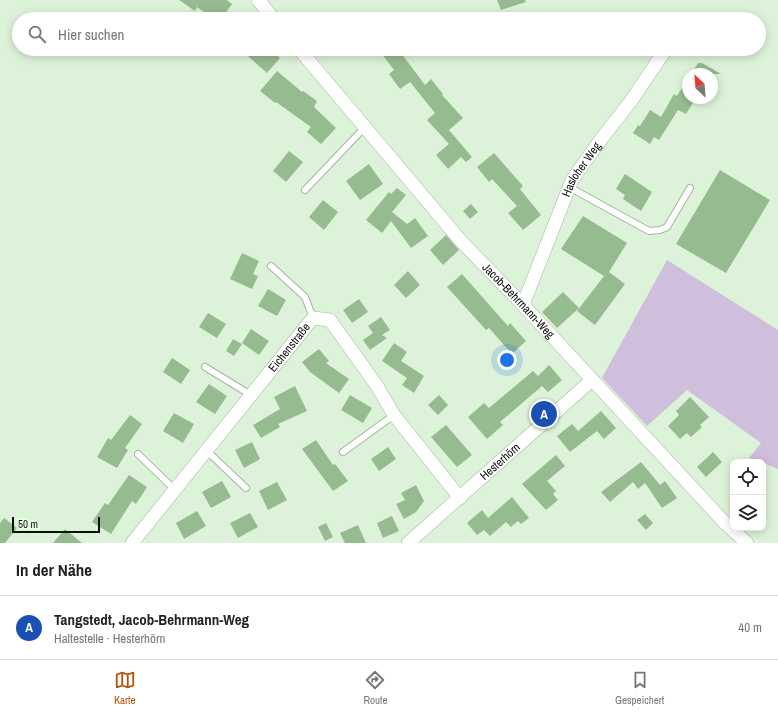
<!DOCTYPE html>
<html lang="de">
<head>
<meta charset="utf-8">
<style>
  body { margin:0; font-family:"Archivo Narrow",sans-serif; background:#f2f2f2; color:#222 }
  .controls { position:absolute; right:12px; bottom:12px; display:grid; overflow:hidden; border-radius:8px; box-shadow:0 2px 10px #0003 }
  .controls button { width:36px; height:36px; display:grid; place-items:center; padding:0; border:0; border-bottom:1px solid #e0e0e0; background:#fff; color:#222; font:20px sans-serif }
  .compass { position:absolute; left:682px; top:68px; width:36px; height:36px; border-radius:50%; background:#fff; box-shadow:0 2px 10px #0003; rotate:334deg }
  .scale { position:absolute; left:12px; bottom:10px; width:88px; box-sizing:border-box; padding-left:4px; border:2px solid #0c130b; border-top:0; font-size:11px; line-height:14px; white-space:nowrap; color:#0c130b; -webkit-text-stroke:3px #edffea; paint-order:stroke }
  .you { position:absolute; left:507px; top:360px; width:14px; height:14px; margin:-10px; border:3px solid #fff; border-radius:50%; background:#1a73e8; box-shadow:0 0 0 6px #1a73e833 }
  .badge { display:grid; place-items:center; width:26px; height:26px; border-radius:50%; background:#b45309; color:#fff; font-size:13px; font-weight:700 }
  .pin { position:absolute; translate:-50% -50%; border:2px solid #fff; box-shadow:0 1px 4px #0006 }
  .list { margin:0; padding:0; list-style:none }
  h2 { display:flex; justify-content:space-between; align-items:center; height:52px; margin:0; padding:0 16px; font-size:17px }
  h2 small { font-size:13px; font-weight:400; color:#767676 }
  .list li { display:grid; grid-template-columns:26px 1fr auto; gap:12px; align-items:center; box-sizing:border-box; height:64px; padding:0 16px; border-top:1px solid #e0e0e0 }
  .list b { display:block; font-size:15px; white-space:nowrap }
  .list p { margin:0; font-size:13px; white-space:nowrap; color:#767676 }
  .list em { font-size:13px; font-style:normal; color:#767676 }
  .icon { flex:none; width:22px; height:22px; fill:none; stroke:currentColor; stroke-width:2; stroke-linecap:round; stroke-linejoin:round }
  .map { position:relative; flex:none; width:778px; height:543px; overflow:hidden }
  .search { position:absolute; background:#fff; box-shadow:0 2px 10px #0003; left:12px; right:12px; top:12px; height:44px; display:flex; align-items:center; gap:10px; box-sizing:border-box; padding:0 14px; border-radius:22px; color:#767676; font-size:15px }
  .sheet { height:116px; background:#fff }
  nav { display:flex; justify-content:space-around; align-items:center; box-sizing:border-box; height:56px; border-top:1px solid #e0e0e0; background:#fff; font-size:11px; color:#767676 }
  nav a { display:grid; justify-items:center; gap:2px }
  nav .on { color:#b45309 }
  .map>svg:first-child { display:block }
</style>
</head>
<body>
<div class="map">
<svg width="778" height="543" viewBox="0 0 778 543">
  <rect width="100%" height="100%" fill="#ddf3d9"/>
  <polygon fill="#cfbedc" points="667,260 778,330 778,469 763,463 763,462 749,458 761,443 687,390 647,426 602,378"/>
  <g fill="#97bb90">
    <polygon points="179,0 227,0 232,4 221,19 214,19 197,7 195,11"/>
    <polygon points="497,0 525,0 526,2 501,10"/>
    <polygon points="240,49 271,49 280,58 267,73"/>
    <polygon points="378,49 398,49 425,85 431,79 443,94 442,95 463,118 449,130 472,157 466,162 461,157 448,169 436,155 449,144 427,120 435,113 410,82 400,89 389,74 394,70"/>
    <polygon points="698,63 702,63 721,74 691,74"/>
    <polygon points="277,71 302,92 303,91 317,101 314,107 336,128 321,144 307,132 311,127 276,102 275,103 260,91"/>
    <polygon points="688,78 688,98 696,98 686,114 678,110 659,140 654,137 650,144 633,133 638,125 640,126 650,110 661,117 674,94 677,96"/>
    <polygon points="289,151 303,162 286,182 273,171"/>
    <polygon points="494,153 523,186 520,189 541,215 523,230 508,213 517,206 492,179 489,182 477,167"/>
    <polygon points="369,164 383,184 360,200 346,181"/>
    <polygon points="720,170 770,200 726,273 676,244"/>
    <polygon points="625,174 652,192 641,211 623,199 625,195 616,189"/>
    <polygon points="397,188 406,195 392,212 407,224 415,218 428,236 411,248 391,221 382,233 366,220 389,192 391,194"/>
    <polygon points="323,200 338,212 324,230 309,217"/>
    <polygon points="471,204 478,212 470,219 463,211"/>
    <polygon points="583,216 627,243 609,272 625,284 595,325 577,311 604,276 561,249"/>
    <polygon points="446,235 459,250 443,265 430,250"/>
    <polygon points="242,253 259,261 253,274 258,276 252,289 230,279"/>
    <polygon points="408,271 420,285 406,298 394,285"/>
    <polygon points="462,274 508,326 510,323 526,341 512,354 489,328 486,330 447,287"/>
    <polygon points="268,289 286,300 277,316 258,306"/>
    <polygon points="563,292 579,308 557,328 542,312"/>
    <polygon points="359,299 368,312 352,323 343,310"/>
    <polygon points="208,313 226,324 217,338 199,327"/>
    <polygon points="381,317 390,330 382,335 387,338 370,350 363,340 373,333 368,326"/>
    <polygon points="251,329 269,341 259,355 242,343"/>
    <polygon points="233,339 242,344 234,356 226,351"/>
    <polygon points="394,343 407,352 401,361 424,376 414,393 402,385 407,378 382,361"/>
    <polygon points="319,349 329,361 326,363 349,379 339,393 310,372 302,362"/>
    <polygon points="172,358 190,370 181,384 163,372"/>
    <polygon points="549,365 562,380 548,392 542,386 500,422 503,425 487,439 468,417 484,403 489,408 533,371 538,376"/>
    <polygon points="209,384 227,396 215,414 196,402"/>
    <polygon points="295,386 307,411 278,424 280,427 261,438 253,425 280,409 274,397"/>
    <polygon points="350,395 372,408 363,423 341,410"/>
    <polygon points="439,395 448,405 438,415 428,405"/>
    <polygon points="690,397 709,417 700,425 702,427 691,437 687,433 680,439 668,426 679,415 676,411"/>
    <polygon points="601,411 616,428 604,439 597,431 570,452 557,436 572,424 578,431"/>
    <polygon points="174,413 194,424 183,443 163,431"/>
    <polygon points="130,415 142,424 125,448 128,450 117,468 97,457 108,438 111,440"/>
    <polygon points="446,425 472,455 457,467 431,437"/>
    <polygon points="316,440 333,465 335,464 348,481 333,491 302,449"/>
    <polygon points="252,442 260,459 244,468 235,450"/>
    <polygon points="388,447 396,459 379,471 371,459"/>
    <polygon points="713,452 722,462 706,477 697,467"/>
    <polygon points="556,455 565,466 547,481 556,491 553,494 558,500 546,510 522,484"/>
    <polygon points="641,462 660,485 665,481 677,498 662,508 645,483 638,489 633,482 610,502 601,492"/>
    <polygon points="129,475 147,487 136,504 132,501 111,534 92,522 105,503 108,505"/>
    <polygon points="222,481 231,497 211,508 202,492"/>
    <polygon points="277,482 287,500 268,510 259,491"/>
    <polygon points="416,485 424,501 416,512 404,519 396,504 405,500 401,493"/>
    <polygon points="512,497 529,518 521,524 518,521 511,527 506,522 490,536 484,530 477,535 467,523 482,510 488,518"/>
    <polygon points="197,511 206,526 184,539 176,523"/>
    <polygon points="250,513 258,527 238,538 230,523"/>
    <polygon points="645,514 653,523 646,530 637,520"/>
    <polygon points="392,516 399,531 383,538 377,523"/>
    <polygon points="4,518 17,528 5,543 0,543 0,523"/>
    <polygon points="326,523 333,537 325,541 318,527"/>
    <polygon points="358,525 366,543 345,543 340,533"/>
    <polygon points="65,529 82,543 53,543"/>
  </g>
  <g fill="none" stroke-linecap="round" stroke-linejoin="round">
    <defs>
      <g id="lane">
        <polyline points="569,187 649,231 660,230 667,227 690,188"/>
        <polyline points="305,190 365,127"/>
        <polyline points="271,266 305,297 313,318"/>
        <polyline points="205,367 251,395"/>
        <polyline points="207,451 246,488"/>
        <polyline points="343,452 394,415"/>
        <polyline points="138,454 175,490"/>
      </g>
      <g id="street">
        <polyline points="258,0 274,19"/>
        <path id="s1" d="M299,49l161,191 63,65 203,219 21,19"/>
        <path id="s2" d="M523,305l49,-125 30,-42 29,-37 35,-52"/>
        <path id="s3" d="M132,543l181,-225 17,2 47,66 17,29 66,83"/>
        <path id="s4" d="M408,543l184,-163"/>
      </g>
    </defs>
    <use href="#lane" stroke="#a2b79f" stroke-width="8"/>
    <use href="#street" stroke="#a2b79f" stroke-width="14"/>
    <use href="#lane" stroke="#fff" stroke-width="6"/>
    <use href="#street" stroke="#fff" stroke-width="13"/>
  </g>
  <g text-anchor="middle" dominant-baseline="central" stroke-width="3" stroke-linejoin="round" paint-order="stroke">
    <g font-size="12" fill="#0c130b" stroke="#edffea">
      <text stroke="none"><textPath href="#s2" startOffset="148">Hasloher Weg</textPath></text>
      <text stroke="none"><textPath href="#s1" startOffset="334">Jacob-Behrmann-Weg</textPath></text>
      <text stroke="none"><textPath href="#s3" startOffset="251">Eichenstraße</textPath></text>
      <text stroke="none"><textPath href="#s4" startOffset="123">Hesterhörn</textPath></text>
    </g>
  </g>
</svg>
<div class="controls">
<button><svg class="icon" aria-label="locate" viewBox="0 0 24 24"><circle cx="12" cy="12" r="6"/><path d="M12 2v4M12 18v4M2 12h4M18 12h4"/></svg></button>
<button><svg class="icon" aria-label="layers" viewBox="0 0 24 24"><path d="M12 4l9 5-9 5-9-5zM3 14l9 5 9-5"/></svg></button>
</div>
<svg class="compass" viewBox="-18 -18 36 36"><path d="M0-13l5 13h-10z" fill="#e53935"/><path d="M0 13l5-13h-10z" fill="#767676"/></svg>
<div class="scale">50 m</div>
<div class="you"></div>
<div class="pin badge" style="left:544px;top:414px;background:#1a4fb4">A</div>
<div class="search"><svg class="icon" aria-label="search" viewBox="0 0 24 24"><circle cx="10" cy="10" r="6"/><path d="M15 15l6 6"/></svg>Hier suchen</div>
</div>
<section class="sheet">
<h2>In der Nähe<small></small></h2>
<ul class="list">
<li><span class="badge" style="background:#1a4fb4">A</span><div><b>Tangstedt, Jacob-Behrmann-Weg</b><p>Haltestelle · Hesterhörn</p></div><em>40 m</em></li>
</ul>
</section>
<nav>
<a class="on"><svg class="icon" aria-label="map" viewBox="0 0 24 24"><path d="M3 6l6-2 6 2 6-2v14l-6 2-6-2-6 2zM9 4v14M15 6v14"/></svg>Karte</a>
<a><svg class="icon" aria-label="directions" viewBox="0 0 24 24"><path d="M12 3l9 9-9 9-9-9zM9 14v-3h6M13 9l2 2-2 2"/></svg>Route</a>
<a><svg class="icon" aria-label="saved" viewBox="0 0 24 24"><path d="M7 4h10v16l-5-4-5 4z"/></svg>Gespeichert</a>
</nav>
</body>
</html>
